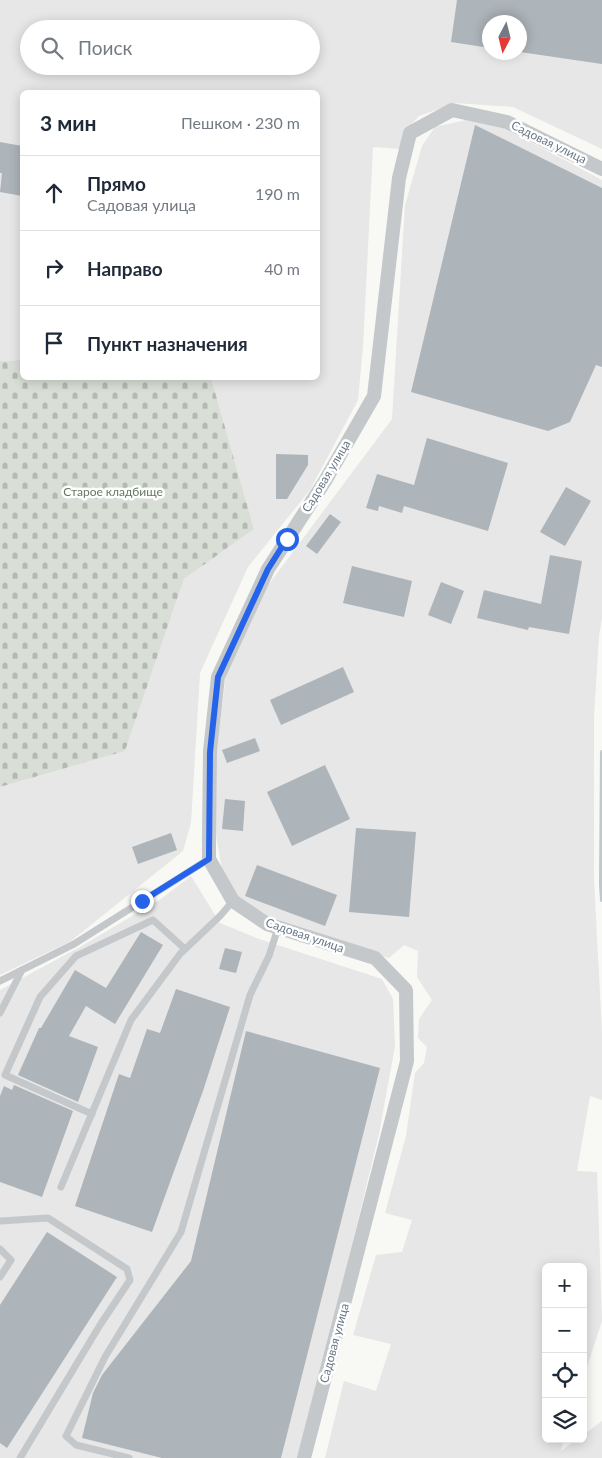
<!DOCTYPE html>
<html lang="ru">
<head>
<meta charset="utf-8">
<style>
  body { margin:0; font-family:Lato,sans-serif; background:#f6f6f7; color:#1f2937 }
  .controls { position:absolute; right:15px; bottom:15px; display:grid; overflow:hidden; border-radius:8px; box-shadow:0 2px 12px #0003 }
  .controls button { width:45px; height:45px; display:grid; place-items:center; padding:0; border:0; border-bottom:1px solid #e0e1e3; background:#fff; color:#1f2937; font:25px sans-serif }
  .compass { position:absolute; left:482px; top:15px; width:45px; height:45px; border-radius:50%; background:#fff; box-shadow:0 2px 12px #0003; rotate:187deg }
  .stop { position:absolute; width:15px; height:15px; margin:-11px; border:4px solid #2563eb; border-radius:50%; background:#fff }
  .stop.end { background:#2563eb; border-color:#fff; box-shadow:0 1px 5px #0008 }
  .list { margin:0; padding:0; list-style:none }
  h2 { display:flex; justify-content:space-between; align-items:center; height:65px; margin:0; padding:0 20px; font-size:21px }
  h2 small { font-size:16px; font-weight:400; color:#747a83 }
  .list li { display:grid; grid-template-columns:32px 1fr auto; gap:15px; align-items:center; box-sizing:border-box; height:75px; padding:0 20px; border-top:1px solid #e0e1e3 }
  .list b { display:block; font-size:19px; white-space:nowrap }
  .list p { margin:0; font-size:16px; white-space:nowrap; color:#747a83 }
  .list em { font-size:16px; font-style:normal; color:#747a83 }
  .icon { flex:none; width:28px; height:28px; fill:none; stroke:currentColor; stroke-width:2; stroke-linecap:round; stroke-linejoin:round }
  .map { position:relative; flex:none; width:602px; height:1458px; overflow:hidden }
  .search { position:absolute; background:#fff; box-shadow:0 2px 12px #0003; left:20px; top:20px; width:300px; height:55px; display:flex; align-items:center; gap:12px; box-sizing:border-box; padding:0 18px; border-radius:28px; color:#747a83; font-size:19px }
  .panel { position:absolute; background:#fff; box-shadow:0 2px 12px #0003; left:20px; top:90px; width:300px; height:290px; border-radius:8px }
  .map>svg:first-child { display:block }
</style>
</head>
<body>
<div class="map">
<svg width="602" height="1458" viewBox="0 0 602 1458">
  <defs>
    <pattern id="cemetery-stones" width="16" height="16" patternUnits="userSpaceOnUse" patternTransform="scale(1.25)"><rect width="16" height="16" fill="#d9dfd6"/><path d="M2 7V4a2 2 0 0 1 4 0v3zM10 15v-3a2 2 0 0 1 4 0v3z" fill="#b4bab3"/></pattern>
  </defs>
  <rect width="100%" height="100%" fill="#f8f8f5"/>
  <g fill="#e6e7e6" fill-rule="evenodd">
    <path d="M0,0h602v149l-89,-42 -58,-4 -36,13 -11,12 -8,21 -27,-2 -10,200 -5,53 -48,90 -62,77 -48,106 -9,150 -8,28 -112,90 -71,34v-188l125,-36 59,-172 70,-50 -43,-151h107v-286h-296v268l-22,1zM490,22h30v30h-30zM29,29h282v37h-282z"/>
    <polygon points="466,120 495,123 602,180 602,618 599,636 594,717 594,879 602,1033 602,1100 590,1096 577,1171 597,1172 602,1321 583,1379 583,1267 546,1267 546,1439 564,1439 561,1451 577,1439 583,1439 583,1435 602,1421 602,1458 325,1458 344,1381 376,1391 391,1344 353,1335 376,1255 402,1252 412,1220 385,1213 406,1136 415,1073 424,1063 427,1047 418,1038 419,1019 432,1000 417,977 418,951 404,945 389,958 248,917 226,893 216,835 215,763 227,668 266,588 392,419 405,205 422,146 435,127"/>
    <polygon points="191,876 220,923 259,939 382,979 393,999 395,1046 379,1134 300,1458 0,1458 0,990 78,948 161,899"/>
  </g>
  <polygon fill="url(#cemetery-stones)" points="22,360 22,378 211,378 254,529 184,579 125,751 0,787 0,361"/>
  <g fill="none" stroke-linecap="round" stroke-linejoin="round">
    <polyline stroke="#bec8cd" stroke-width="4" points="602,752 601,885 602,900"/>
  </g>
  <g fill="#adb4ba">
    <polygon points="457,0 602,0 602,64 520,52 520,22 490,22 490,48 451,42"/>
    <polygon points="475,125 602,188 602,367 596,365 570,422 548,431 411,392"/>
    <polygon points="0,142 22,146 22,196 0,192 2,173 0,173"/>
    <polygon points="427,438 508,463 488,531 404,506 402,513 379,506 378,511 366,508 377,474 414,485"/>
    <polygon points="276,454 308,455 308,465 287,499 276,499"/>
    <polygon points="566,487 591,501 565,546 540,532"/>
    <polygon points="330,514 341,522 317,554 306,546"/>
    <polygon points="550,555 582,561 569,634 529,627 528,630 477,618 484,590 541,604"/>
    <polygon points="352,566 412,581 404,617 343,603"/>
    <polygon points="441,582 464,591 451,624 428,615"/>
    <polygon points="343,667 354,692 281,725 270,700"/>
    <polygon points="255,738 260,751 227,763 222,750"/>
    <polygon points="325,765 350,819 292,846 267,792"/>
    <polygon points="225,799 245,801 243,831 222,829"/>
    <polygon points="356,828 416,832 409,917 349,912"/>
    <polygon points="171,833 177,850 138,864 132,847"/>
    <polygon points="257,865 337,895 325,926 245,896"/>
    <polygon points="141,932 163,945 115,1024 86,1006 69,1036 98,1047 78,1102 18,1075 39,1028 41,1028 75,970 106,988"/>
    <polygon points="225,948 242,952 236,973 219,969"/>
    <polygon points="176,989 230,1007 203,1091 152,1232 75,1206 119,1074 130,1078 147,1029 160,1033"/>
    <polygon points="246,1031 380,1068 281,1458 162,1458 82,1438 93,1393 102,1375 191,1261"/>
    <polygon points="14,1085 73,1111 42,1197 0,1182 0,1096 4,1086 12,1090"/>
    <polygon points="47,1232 117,1277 7,1448 0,1443 0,1305"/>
  </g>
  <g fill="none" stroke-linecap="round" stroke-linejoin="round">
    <g stroke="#c4c8cb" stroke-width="7">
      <polyline points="0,981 74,944 209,859"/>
      <polyline points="0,1013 22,970"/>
      <polyline points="92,1114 5,1075 40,997 76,956 153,920 185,949"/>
      <polyline points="61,1187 131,1020 180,954 220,916 233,901"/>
      <polyline points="0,1221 48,1218 127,1269 130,1280 100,1325 20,1458"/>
      <polyline points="0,1249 11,1260 0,1277"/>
      <polyline points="129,1458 76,1445 66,1436 105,1357 181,1232 250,995 269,956 278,928"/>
    </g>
    <polyline stroke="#c4c8cb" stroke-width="14" points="304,1458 407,1061 406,990 375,958 267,924 233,901 209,859 209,838 210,751 218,677 268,569 325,481 374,396 399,178 410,133 452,110 507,122 602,169"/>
  </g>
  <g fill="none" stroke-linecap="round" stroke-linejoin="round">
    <polyline stroke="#2563eb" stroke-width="6" points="142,901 209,859 210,752 218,677 268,569 287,539"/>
  </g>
  <g text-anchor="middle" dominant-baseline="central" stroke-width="5" stroke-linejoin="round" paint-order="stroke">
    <g font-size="12" fill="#677786" stroke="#fff">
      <text transform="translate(549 142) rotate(26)">Садовая улица</text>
      <text transform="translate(326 476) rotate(-59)">Садовая улица</text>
      <text transform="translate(305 935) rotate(19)">Садовая улица</text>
      <text transform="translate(334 1343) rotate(-75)">Садовая улица</text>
    </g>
    <g font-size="12" fill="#667862" stroke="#fff">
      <text x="113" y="491">Старое кладбище</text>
    </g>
  </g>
</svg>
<div class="controls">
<button>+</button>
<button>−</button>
<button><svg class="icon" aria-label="locate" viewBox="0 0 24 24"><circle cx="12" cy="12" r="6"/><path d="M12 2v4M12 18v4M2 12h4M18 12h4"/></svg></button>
<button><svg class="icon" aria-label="layers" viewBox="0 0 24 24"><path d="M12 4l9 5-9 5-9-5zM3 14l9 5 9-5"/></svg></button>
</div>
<svg class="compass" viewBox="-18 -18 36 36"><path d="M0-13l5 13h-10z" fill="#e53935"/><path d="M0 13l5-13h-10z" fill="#747a83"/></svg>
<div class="stop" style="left:287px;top:539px"></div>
<div class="stop end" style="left:142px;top:901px"></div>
<div class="search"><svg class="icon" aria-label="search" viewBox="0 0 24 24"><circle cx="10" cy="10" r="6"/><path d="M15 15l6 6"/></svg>Поиск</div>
<section class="panel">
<h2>3 мин<small>Пешком · 230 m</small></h2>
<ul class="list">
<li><svg class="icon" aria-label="ahead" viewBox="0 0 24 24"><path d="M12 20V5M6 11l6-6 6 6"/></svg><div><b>Прямо</b><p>Садовая улица</p></div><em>190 m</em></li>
<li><svg class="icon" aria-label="right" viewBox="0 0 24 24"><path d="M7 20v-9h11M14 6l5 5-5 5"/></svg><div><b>Направо</b></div><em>40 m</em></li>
<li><svg class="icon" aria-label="arrive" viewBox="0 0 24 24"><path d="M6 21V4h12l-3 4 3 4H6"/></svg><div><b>Пункт назначения</b></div></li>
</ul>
</section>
</div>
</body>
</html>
